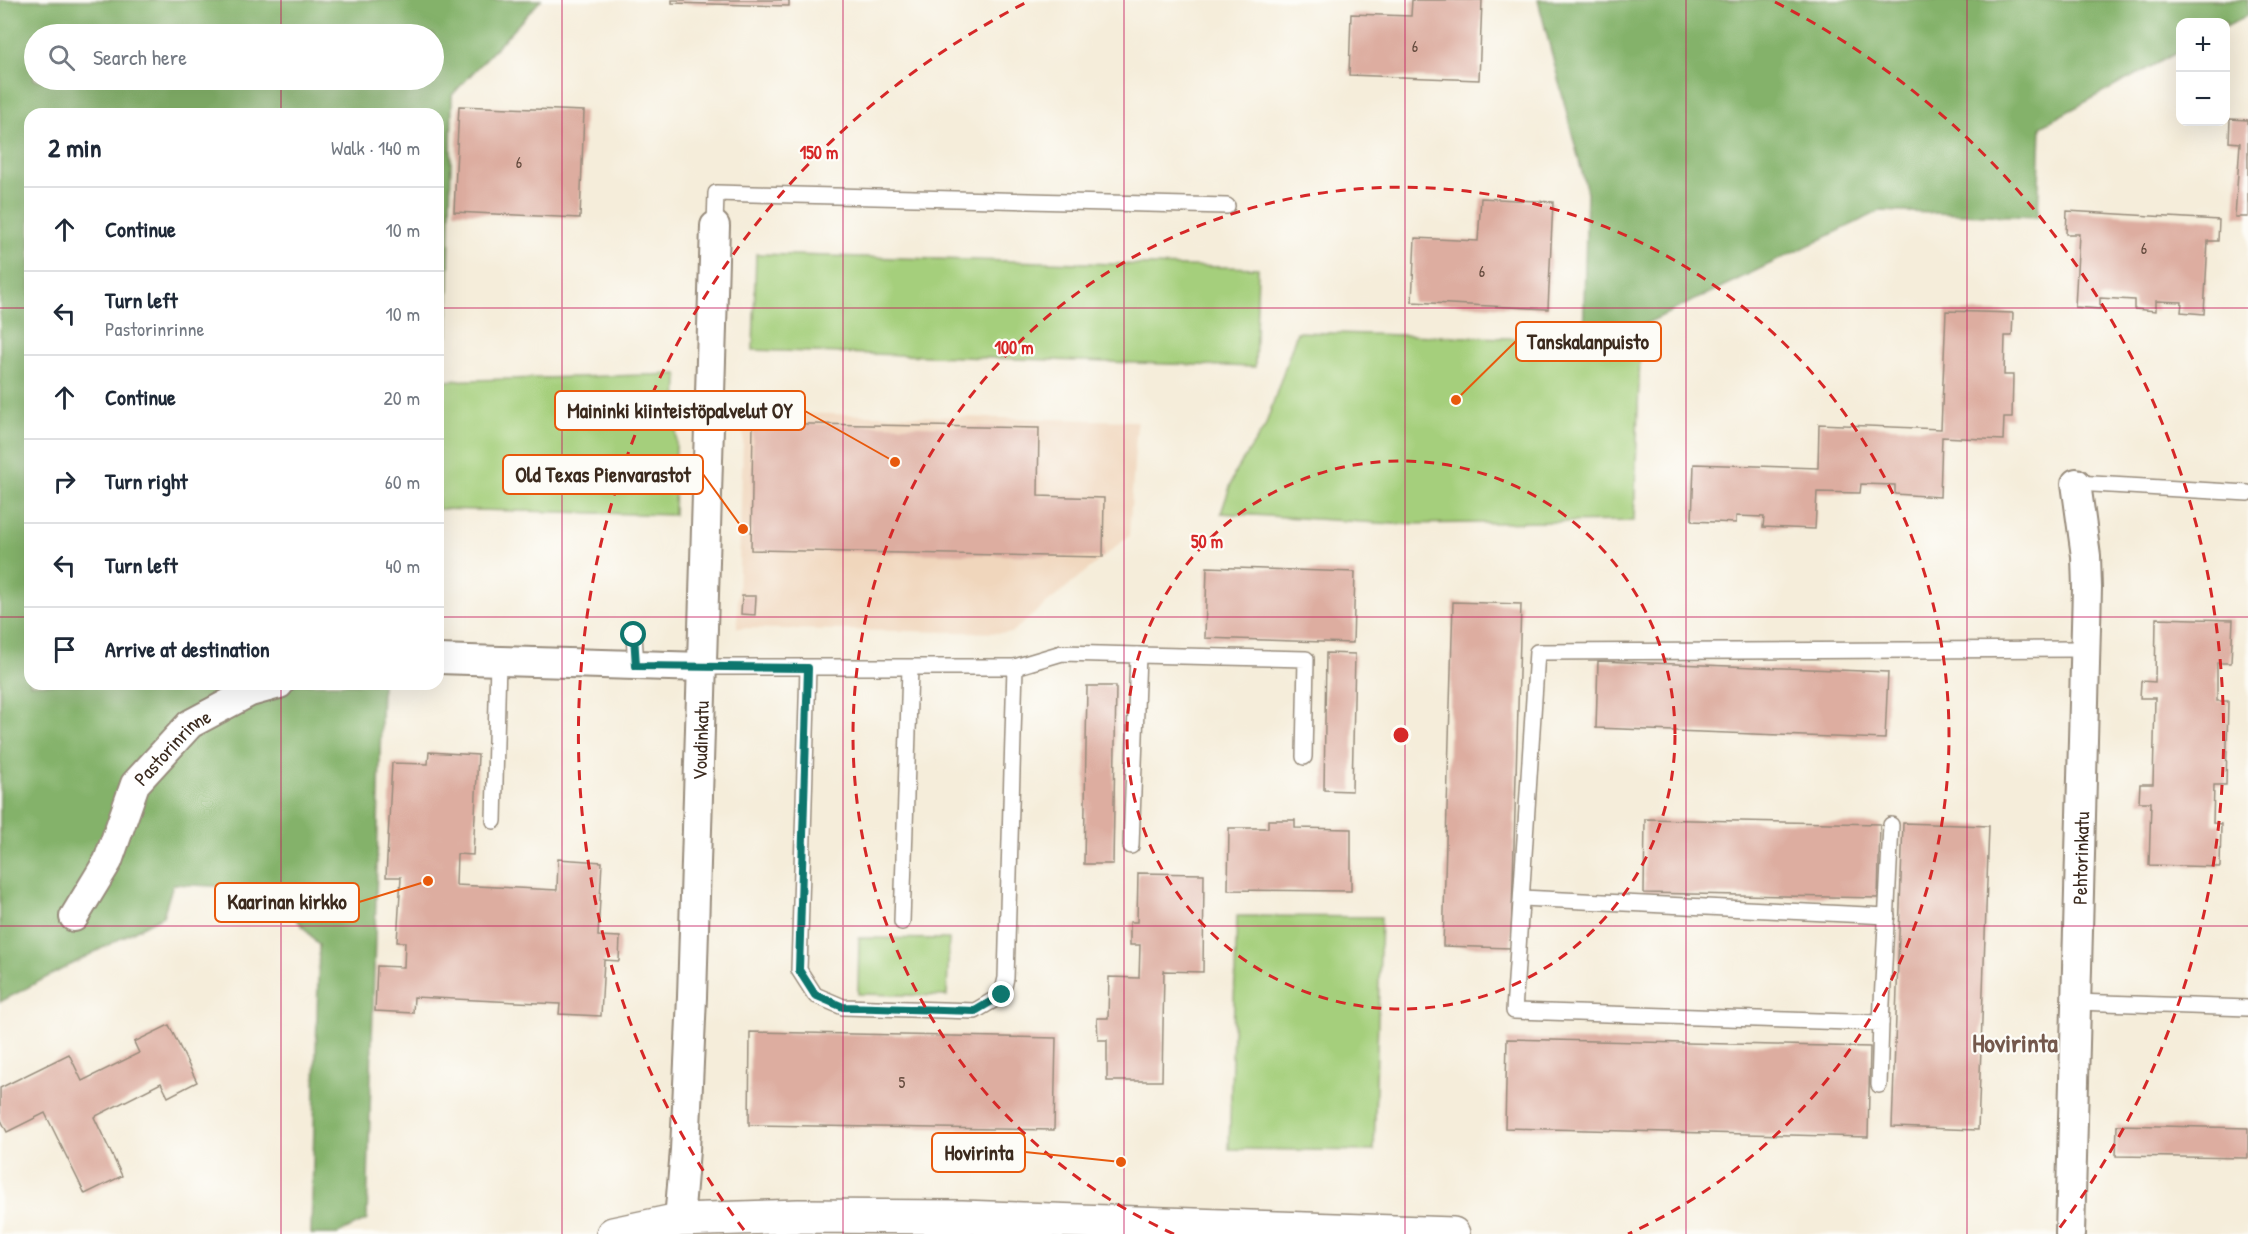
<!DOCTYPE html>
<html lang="en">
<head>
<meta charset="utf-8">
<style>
  body { margin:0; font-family:"Patrick Hand",sans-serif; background:#f6f6f7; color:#1f2937 }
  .controls { position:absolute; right:18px; top:18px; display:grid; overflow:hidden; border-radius:12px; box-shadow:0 6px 24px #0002 }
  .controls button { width:54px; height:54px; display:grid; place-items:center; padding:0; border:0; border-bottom:2px solid #e0e1e3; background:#fff; color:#1f2937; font:30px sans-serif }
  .stop { position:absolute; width:18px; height:18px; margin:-14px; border:4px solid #0f766e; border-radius:50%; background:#fff }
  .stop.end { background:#0f766e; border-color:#fff; box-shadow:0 2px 6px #0008 }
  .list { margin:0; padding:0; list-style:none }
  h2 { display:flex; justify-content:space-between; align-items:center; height:78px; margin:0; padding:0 24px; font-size:26px }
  h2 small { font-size:20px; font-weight:400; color:#747a83 }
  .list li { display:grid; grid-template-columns:39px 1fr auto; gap:18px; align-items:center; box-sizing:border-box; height:84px; padding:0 24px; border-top:2px solid #e0e1e3 }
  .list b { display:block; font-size:22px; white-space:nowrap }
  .list p { margin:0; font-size:20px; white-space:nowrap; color:#747a83 }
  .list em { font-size:20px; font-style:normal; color:#747a83 }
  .icon { flex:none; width:33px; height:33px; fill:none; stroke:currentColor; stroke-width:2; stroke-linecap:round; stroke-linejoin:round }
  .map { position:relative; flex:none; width:2248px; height:1234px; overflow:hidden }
  .search { position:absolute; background:#fff; box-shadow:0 6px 24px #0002; left:24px; top:24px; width:420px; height:66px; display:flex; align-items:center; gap:15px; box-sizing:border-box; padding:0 21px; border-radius:33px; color:#747a83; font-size:22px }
  .panel { position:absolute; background:#fff; box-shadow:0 6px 24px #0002; left:24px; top:108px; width:420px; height:582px; border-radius:18px }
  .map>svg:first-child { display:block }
</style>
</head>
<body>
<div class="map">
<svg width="2248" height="1234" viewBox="0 0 2248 1234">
  <rect width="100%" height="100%" fill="#fdfcf7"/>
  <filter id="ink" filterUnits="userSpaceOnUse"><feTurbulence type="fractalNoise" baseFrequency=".0167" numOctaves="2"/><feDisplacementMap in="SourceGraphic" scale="12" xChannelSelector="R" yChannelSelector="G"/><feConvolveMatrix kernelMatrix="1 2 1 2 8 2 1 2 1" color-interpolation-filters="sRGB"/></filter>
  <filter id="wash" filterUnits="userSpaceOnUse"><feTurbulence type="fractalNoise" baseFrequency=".008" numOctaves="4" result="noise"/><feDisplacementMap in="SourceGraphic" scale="24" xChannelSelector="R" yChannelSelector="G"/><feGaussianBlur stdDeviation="1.35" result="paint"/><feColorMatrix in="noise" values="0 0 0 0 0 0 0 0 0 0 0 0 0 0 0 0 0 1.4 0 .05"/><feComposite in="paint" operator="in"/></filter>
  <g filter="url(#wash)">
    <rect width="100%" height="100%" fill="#f5edda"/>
    <polygon fill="#f0d6bc" points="744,412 1137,421 1129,536 1011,633 737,628"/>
    <g fill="#a5cf7b" stroke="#707c4c" stroke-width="1.5">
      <polygon points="756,254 1258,268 1255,367 753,350"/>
      <polygon points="1641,326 1634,521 1394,524 1221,513 1235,472 1265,427 1297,332 1583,340"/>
      <polygon points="678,374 674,515 438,509 438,381"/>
      <polygon points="1237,916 1381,917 1374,1151 1229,1149"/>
      <polygon points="859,938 949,939 947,996 858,994"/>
    </g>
    <g fill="#84b26b" stroke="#606e44" stroke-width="1.5" fill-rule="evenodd">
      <path d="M0,0h541l-89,95 -4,240 -10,7v-228h-408v570h352l-15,536 -30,14h-26l8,-289 -49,-56 -97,-5 -10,32 -163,86zM34,34h400v46h-400z"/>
      <polygon points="1538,0 2248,0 2248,15 2226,27 2226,22 2180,22 2180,51 2041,126 2038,217 1880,211 1641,326 1583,340 1587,192"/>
    </g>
    <g id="blocks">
      <g fill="#ddada0">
        <polygon points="672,0 789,0 789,6 672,3"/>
        <polygon points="1412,0 1482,0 1479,80 1349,75 1351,14 1411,16"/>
        <polygon points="459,106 584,111 580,218 454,212"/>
        <polygon points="2230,119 2248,120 2248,217 2235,217 2240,143 2229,142"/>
        <polygon points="1481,198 1553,202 1548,309 1412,302 1415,238 1478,241"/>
        <polygon points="2067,211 2219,220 2218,241 2208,241 2204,314 2181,312 2182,302 2156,301 2156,311 2134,309 2134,300 2100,298 2100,309 2075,307 2079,234 2066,234"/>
        <polygon points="1946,311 2013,313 2012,336 2005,336 2004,375 2013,375 2012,418 2004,418 2003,440 1942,437 1940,497 1895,494 1895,485 1861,484 1860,493 1817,492 1815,529 1763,527 1764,517 1736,516 1736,523 1692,521 1694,464 1818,468 1819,424 1941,429"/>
        <polygon points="753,423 1039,428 1038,496 1104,498 1103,557 751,550"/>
        <polygon points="1207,567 1355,572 1353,643 1205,638"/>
        <polygon points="742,596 756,596 755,615 741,614"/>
        <polygon points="1453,602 1521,604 1511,948 1443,946"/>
        <polygon points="2156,618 2233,620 2231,663 2217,663 2217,701 2228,701 2226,785 2214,785 2213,823 2221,824 2220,867 2149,865 2151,802 2139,802 2140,784 2153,784 2155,698 2140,698 2141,681 2155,682"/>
        <polygon points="1326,653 1355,654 1352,791 1324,790"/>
        <polygon points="1598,661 1888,672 1885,739 1596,728"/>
        <polygon points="1087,686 1116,686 1113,864 1084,864"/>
        <polygon points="429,752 478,755 473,855 457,854 456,885 557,890 558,859 602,862 598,936 620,937 619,961 604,960 601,1016 559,1014 560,1004 414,997 413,1013 375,1011 377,966 404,967 405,942 397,942 401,877 386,877 392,763 428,764"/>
        <polygon points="1645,819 1880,824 1878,898 1644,893"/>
        <polygon points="1268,820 1295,820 1295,828 1351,829 1351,891 1228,890 1229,828 1268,828"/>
        <polygon points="1903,823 1989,826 1978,1130 1892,1127"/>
        <polygon points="1138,873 1204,874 1203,972 1164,971 1162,1081 1107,1081 1107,1040 1098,1040 1097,1018 1108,1018 1109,977 1139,978 1140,945 1130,945 1130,922 1137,922"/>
        <polygon points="169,1025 197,1082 168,1097 161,1083 94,1117 122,1176 85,1194 45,1113 7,1132 0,1118 0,1088 69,1054 82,1081 139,1053 134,1042"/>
        <polygon points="750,1032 1056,1038 1054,1130 749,1125"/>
        <polygon points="1507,1039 1870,1047 1868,1137 1505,1128"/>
        <polygon points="2117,1125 2248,1128 2248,1158 2116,1156"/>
      </g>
    </g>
  </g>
  <g filter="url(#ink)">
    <use href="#blocks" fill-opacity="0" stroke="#988c7c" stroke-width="1.5"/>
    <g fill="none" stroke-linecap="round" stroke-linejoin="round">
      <defs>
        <g id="service">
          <polyline points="715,226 716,193 1227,206"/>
          <polyline points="2076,483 2248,493"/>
          <polyline points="634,635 636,666"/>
          <polyline points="1138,655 1306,659 1304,757"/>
          <polyline points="703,667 1015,667 1062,653 1138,655 1131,846"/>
          <polyline points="808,668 799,970 815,995 843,1007 975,1011 1002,995 1006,978 1015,667"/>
          <polyline points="494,821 498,661"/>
          <polyline points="1522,898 1887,916"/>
          <polyline points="902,922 910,668"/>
          <polyline points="2076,1002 2248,1008"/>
          <polyline points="1881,1023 1891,825"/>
          <polyline points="1879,1085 1881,1023 1514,1011 1537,652 2085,649"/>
        </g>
        <g id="minor">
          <polyline points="438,659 703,667"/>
          <path id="s1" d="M74,917l34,-56 27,-77 55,-60 60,-32 29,-8"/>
          <path id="s2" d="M679,1220l6,-70 7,-153 23,-771"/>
          <path id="s3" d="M2070,1234l17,-646 -1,-32 -10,-73"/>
        </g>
        <polyline id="tertiary" points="613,1234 679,1220 798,1216 962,1217 1453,1234"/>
      </defs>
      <use href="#service" stroke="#988c7c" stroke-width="18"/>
      <use href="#minor" stroke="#988c7c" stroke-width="32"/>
      <use href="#tertiary" stroke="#988c7c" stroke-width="36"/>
      <use href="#service" stroke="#fff" stroke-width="15"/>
      <use href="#minor" stroke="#fff" stroke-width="28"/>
      <use href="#tertiary" stroke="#fff" stroke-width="33"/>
    </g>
  </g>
  <g fill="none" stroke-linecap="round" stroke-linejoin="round" filter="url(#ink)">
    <polyline stroke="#0f766e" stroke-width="8" points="634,635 636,666 808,668 799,970 815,995 843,1007 975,1011 1002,995"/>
  </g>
  <path fill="none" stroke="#c2185b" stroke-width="1.5" stroke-opacity="0.55" d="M281,0v34M562,0v1234M843,0v1234M1124,0v1234M1405,0v1234M1686,0v1234M1967,0v1234M281,80v34M0,308h30M438,308h1810M0,617h30M438,617h1810M281,684v550M0,926h2248"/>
  <g fill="none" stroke="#d62828" stroke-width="3" stroke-dasharray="10 8">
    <circle cx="1401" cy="735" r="274"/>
    <path d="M1174 1234A548 548 0 1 1 1628 1234"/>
    <path d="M744 1230A823 823 0 0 1 1027 2M1775 2A823 823 0 0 1 2058 1230"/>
  </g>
  <g text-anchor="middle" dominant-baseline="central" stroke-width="4.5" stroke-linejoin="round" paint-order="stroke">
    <g font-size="16" fill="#644b3e">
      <text x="1415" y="46">6</text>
      <text x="519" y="162">6</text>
      <text x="2144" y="248">6</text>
      <text x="1482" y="271">6</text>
      <text x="902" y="1082">5</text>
    </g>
    <g font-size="20" fill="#3b2a1e" stroke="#fdfcf7">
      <text stroke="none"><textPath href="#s2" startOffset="480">Voudinkatu</textPath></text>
      <text stroke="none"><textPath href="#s1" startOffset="200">Pastorinrinne</textPath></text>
      <text stroke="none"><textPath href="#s3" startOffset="376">Pehtorinkatu</textPath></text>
    </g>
    <g font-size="26" font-weight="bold" fill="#74584c" stroke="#fdfcf7">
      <text x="2015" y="1042">Hovirinta</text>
    </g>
  </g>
  <circle cx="1401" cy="735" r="9" fill="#d62828" stroke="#fdfcf7" stroke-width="3"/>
  <g font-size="18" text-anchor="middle" font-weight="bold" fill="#d62828" stroke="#fdfcf7" stroke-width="4.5" stroke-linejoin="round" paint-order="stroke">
    <text x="819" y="159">150 m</text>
    <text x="1014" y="354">100 m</text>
    <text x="1207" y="548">50 m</text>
  </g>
  <path fill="none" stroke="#e8590c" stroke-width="2" d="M1456 400L1516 341M895 462L805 411M743 529L703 474M428 881L359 902M1121 1162L1025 1152"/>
  <g fill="#e8590c" stroke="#fdfcf7" stroke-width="2">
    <circle cx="1456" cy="400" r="6"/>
    <circle cx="895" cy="462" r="6"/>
    <circle cx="743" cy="529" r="6"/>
    <circle cx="428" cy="881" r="6"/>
    <circle cx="1121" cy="1162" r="6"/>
  </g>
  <g fill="#fdfcf7" stroke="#e8590c" stroke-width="2">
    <rect x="1516" y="322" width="145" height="39" rx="6"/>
    <rect x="555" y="391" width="250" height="39" rx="6"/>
    <rect x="503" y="455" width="200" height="39" rx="6"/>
    <rect x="215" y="883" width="144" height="39" rx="6"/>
    <rect x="932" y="1133" width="93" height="39" rx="6"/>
  </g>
  <g font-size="21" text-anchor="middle" font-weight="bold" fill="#3b2a1e">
    <text x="1588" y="349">Tanskalanpuisto</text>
    <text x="680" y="418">Maininki kiinteistöpalvelut OY</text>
    <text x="603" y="482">Old Texas Pienvarastot</text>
    <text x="287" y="909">Kaarinan kirkko</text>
    <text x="979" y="1160">Hovirinta</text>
  </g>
</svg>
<div class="controls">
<button>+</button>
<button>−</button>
</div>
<div class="stop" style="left:634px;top:635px"></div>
<div class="stop end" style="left:1002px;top:995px"></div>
<div class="search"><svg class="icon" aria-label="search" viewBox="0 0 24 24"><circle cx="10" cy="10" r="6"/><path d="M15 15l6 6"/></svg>Search here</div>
<section class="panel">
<h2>2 min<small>Walk · 140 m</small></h2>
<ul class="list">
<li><svg class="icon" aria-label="ahead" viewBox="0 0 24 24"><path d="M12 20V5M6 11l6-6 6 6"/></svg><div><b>Continue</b></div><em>10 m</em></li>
<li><svg class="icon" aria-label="left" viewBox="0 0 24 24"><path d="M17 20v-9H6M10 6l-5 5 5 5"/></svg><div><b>Turn left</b><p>Pastorinrinne</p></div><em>10 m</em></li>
<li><svg class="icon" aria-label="ahead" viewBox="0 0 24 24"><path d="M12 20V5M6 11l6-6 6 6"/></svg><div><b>Continue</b></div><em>20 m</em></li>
<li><svg class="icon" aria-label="right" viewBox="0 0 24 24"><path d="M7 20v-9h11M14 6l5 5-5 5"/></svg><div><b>Turn right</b></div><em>60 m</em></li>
<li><svg class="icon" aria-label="left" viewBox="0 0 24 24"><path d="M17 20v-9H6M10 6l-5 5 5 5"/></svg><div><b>Turn left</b></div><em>40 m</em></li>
<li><svg class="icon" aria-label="arrive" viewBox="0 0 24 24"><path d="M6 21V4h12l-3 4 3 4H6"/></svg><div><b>Arrive at destination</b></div></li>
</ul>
</section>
</div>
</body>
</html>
